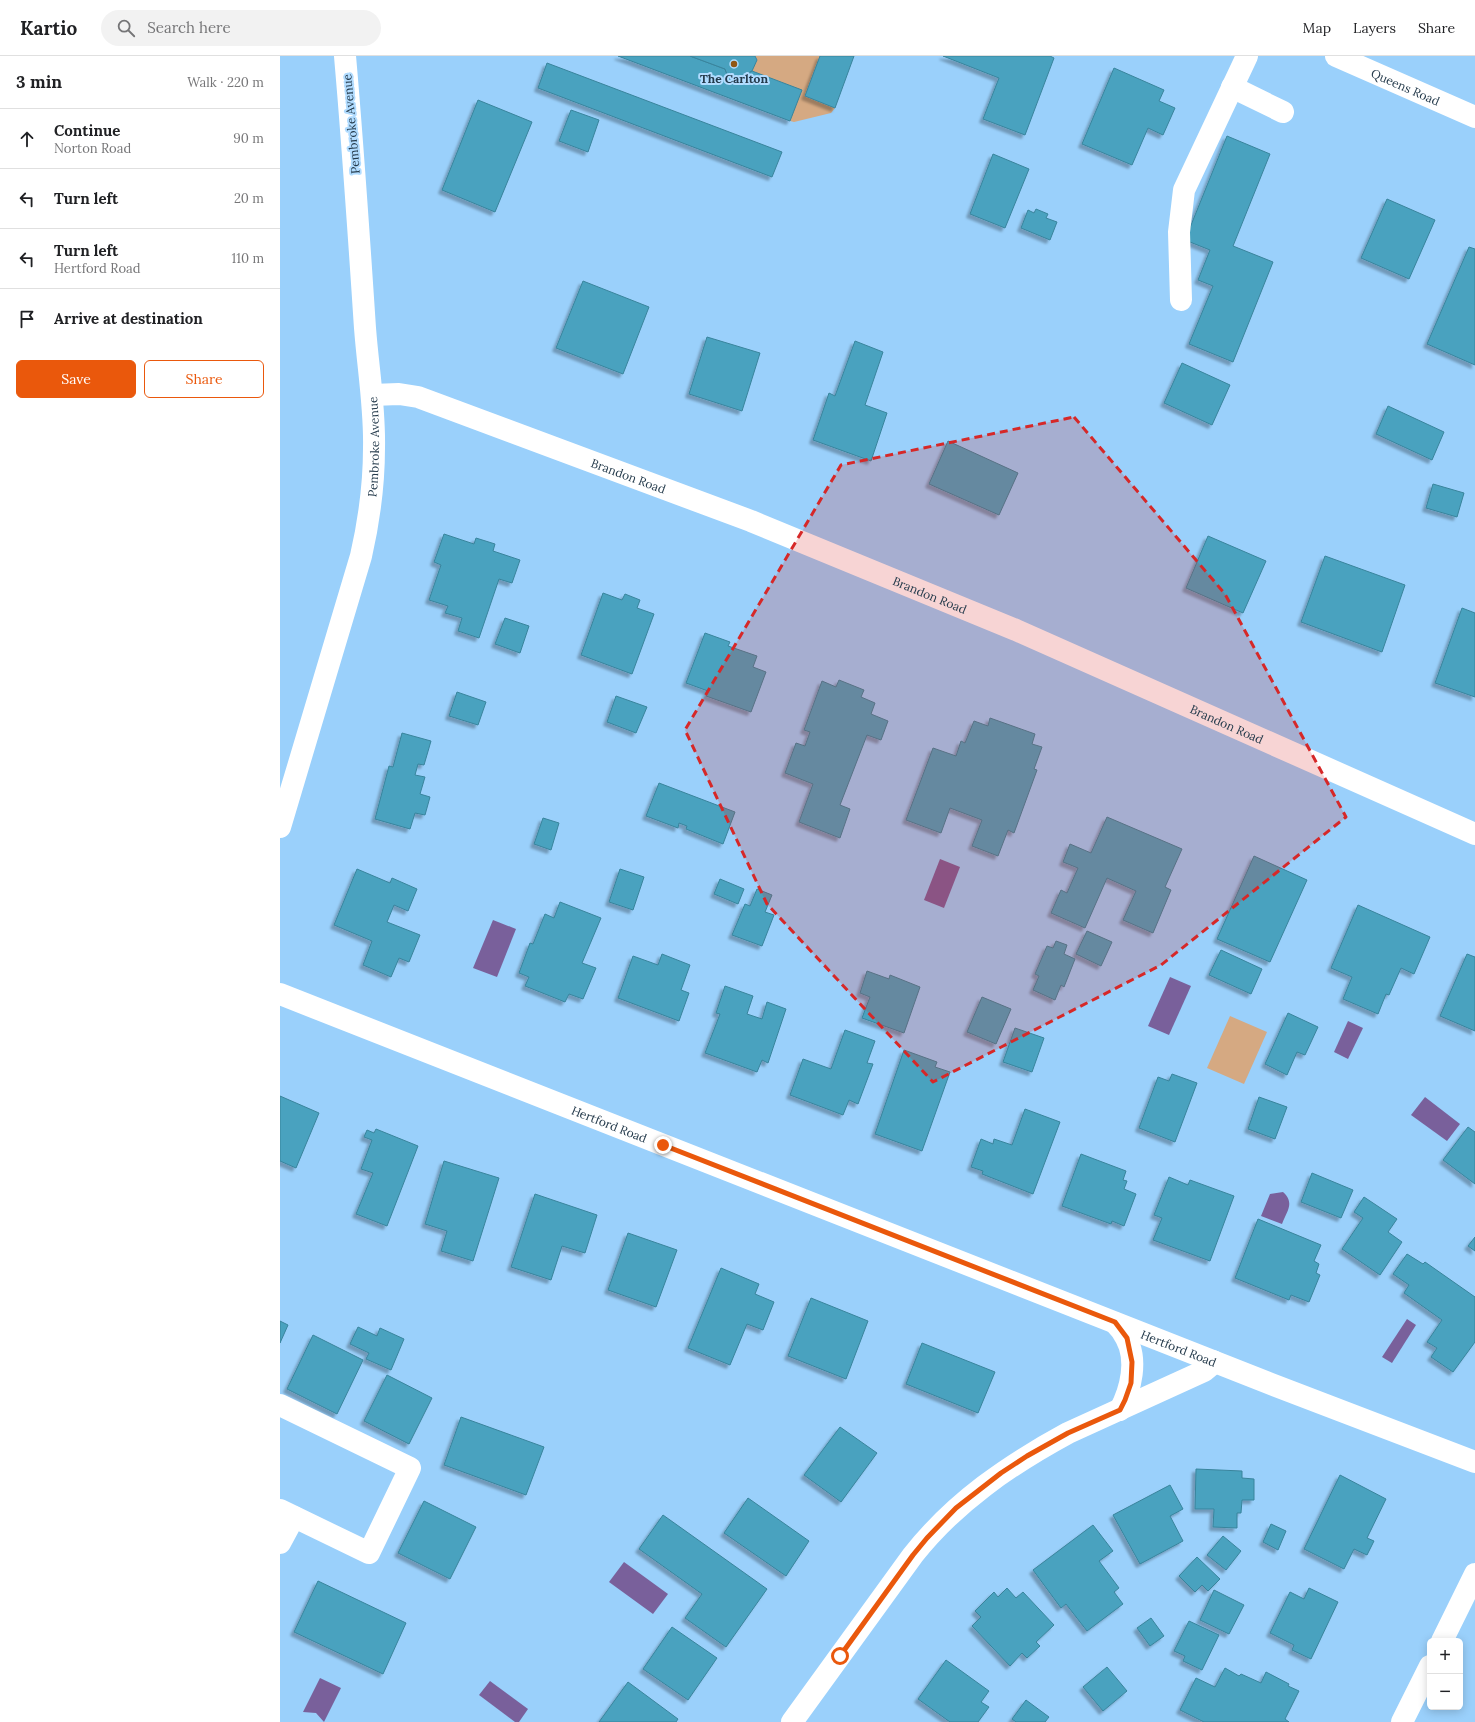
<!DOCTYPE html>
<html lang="en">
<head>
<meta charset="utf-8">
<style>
  body { margin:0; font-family:Lora,serif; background:#f2f2f2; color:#202124 }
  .controls { position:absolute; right:12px; bottom:12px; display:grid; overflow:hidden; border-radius:6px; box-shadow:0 2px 10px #0003 }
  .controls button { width:36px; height:36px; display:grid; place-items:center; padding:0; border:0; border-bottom:1px solid #e0e0e0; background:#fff; color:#202124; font:20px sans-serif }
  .stop { position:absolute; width:12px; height:12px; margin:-9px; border:3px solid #ea580c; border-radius:50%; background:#fff }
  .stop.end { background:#ea580c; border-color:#fff; box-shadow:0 1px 4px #0008 }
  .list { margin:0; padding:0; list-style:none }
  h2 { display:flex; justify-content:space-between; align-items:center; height:52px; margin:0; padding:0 16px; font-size:17px }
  h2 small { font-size:13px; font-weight:400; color:#757577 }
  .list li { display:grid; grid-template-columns:26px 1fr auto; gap:12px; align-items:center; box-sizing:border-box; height:60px; padding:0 16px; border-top:1px solid #e0e0e0 }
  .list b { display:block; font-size:15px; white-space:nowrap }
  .list p { margin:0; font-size:13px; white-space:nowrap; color:#757577 }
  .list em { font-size:13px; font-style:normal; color:#757577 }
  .actions { display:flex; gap:8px; padding:12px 16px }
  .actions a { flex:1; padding:9px 0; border:1px solid #ea580c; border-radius:6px; text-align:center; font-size:14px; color:#ea580c }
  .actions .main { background:#ea580c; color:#fff }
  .icon { flex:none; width:22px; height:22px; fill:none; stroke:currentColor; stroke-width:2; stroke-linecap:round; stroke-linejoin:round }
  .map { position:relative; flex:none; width:1195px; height:1666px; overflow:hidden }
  header { display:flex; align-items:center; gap:24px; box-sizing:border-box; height:56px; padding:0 20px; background:#fff; border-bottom:1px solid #e0e0e0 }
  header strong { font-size:19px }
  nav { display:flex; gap:22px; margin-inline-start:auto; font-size:14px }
  .search { width:280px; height:36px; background:#f2f2f2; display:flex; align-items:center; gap:10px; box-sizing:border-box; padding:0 14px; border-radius:22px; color:#757577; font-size:15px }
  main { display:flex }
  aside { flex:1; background:#fff }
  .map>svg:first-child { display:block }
</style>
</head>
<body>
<header>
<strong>Kartio</strong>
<div class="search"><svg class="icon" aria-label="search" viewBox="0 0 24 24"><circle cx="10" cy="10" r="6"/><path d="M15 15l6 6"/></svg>Search here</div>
<nav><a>Map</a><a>Layers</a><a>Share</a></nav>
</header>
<main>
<aside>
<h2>3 min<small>Walk · 220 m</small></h2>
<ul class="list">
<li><svg class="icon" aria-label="ahead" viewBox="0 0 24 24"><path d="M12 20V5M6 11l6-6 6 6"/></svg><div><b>Continue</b><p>Norton Road</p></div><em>90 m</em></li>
<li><svg class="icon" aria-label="left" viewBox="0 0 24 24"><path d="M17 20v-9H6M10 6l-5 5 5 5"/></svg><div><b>Turn left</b></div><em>20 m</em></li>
<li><svg class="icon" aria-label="left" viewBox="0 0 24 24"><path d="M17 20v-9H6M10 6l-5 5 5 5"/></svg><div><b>Turn left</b><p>Hertford Road</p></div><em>110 m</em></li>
<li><svg class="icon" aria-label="arrive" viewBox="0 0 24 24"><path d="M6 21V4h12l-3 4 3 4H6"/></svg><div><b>Arrive at destination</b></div></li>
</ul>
<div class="actions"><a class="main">Save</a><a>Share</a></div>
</aside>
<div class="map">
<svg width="1195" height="1666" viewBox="0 0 1195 1666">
  <defs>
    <filter id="shadow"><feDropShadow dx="-3.5" dy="3.5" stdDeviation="1" flood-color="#0004"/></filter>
  </defs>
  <rect width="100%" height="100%" fill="#9ad0fb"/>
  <g fill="#d5a982">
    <polygon points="475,0 540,0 525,40 555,52 551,57 514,66 510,65 521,34 472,15 477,4"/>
    <polygon points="950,960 987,976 964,1028 927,1012"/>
  </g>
  <g fill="#79609b">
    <polygon points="660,803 680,811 664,852 644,844"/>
    <polygon points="213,864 236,873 217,921 193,912"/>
    <polygon points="890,921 911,930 889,979 868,970"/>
    <polygon points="1068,965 1083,972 1068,1003 1054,996"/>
    <polygon points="1145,1041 1180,1068 1167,1085 1131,1059"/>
    <path d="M1003,1136c12,11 4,19 -1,32l-21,-8 9,-22z"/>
    <polygon points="1127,1263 1136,1269 1112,1307 1102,1301"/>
    <polygon points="344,1506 388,1538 373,1558 329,1526"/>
    <polygon points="40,1622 61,1632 44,1666 36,1657 23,1656"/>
    <polygon points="210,1625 248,1653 239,1666 235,1666 199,1639"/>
  </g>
  <g fill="#49a2bf" stroke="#39849c" filter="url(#shadow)">
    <polygon points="338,0 410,0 445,13 448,21 456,23 472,15 522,34 510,65"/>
    <polygon points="410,0 475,0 477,4 472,15 456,23 448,21 445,13"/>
    <polygon points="540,0 574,0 555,52 525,40"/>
    <polygon points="663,0 770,0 774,2 745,79 703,63 719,22"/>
    <polygon points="267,7 502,96 492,121 258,32"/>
    <polygon points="834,12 884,34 879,45 895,52 883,79 868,72 852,109 802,88"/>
    <polygon points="198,44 252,66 215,156 162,134"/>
    <polygon points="291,54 319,64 308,96 279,85"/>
    <polygon points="947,80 990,98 953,190 993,206 953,306 909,288 933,230 918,224 930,194 905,184"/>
    <polygon points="713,98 749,113 725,172 690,158"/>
    <polygon points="1107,143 1155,164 1129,223 1081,202"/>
    <polygon points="756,153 768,158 766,162 777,166 770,184 741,172 748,154 754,157"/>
    <polygon points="1189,191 1195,193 1195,309 1147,288"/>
    <polygon points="303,225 369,251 343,318 276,292"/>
    <polygon points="427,281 480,297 462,355 409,338"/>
    <polygon points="575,285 603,296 585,349 607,357 591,405 533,384 549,337 555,340"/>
    <polygon points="902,307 950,329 932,369 884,347"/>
    <polygon points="1108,350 1164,376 1152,404 1096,378"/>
    <polygon points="668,385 738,417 719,459 649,428"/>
    <polygon points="1153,428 1184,437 1177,461 1146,452"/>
    <polygon points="164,478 194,488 196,482 215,488 213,495 240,504 232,527 219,523 199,582 178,575 182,562 165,557 168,550 149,544 161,509 154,506"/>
    <polygon points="928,480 986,505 963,557 906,532"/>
    <polygon points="1045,500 1125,529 1102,596 1021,566"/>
    <polygon points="323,537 342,544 345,538 360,544 357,552 374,558 352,618 301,599"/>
    <polygon points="1182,552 1195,557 1195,641 1155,627"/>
    <polygon points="225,562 249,570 240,597 215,588"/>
    <polygon points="425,577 450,586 448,590 477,600 473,611 486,616 471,656 426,640 428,635 406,627"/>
    <polygon points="559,624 584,634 581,641 595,647 591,658 608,665 601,684 587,679 560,749 570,753 560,782 519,766 533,728 505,717 516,687 525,690 530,676 524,674 542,625 556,631"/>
    <polygon points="177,636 206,646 198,669 169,660"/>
    <polygon points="336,640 367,651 356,677 327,666"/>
    <polygon points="710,662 755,678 752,688 762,691 754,713 757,714 734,777 728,774 718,800 692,790 702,764 670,752 661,777 626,764 653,692 676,700 681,685 685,687 694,665 708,670"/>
    <polygon points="122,677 151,685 144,709 138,708 135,719 145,721 140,738 150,741 145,759 135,757 130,773 95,763 109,710 113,711"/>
    <polygon points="379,727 455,756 443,788 406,773 407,770 399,767 398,772 366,760"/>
    <polygon points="827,761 902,793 885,831 891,834 873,877 843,864 856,835 827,822 805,872 771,857 781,834 787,837 798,812 783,806 790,788 811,797"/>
    <polygon points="263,762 279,767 271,794 254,788"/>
    <polygon points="974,800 1027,824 990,906 937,883"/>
    <polygon points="77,813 110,827 112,822 137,833 128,855 114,849 107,866 140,879 129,906 119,902 111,921 83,909 92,885 54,869"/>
    <polygon points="340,813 364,821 353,854 329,846"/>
    <polygon points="440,823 464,833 458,848 434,838"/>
    <polygon points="477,833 492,839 485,856 494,859 482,890 452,879 465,848 470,850"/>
    <polygon points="280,846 321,862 302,907 316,912 303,943 289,938 285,946 245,930 249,921 239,917 250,887 253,888 265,858 274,862"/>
    <polygon points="1078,849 1150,881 1134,918 1121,912 1109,939 1106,938 1098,958 1063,943 1072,921 1051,912"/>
    <polygon points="807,875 832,886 821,910 796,898"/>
    <polygon points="776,885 787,889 784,898 795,903 784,931 781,929 775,944 753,934 759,920 755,918 767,890 773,892"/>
    <polygon points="941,894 982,913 971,938 929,919"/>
    <polygon points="382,898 410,909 401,934 409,937 399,965 338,942 353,900 378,909"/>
    <polygon points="1187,898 1195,901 1195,975 1160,960"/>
    <polygon points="587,915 609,923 610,919 640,931 624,977 582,962 590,941 580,937"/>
    <polygon points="445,930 473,940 467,958 482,963 487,946 506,953 488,1007 482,1004 477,1016 425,997 440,958 436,957"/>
    <polygon points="702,941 731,953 716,988 687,976"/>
    <polygon points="1008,957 1038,971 1025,999 1017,996 1007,1019 985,1008"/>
    <polygon points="735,972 764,982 752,1016 723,1006"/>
    <polygon points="565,974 595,985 587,1007 593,1008 578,1048 569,1044 563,1059 510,1039 523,1003 551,1013"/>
    <polygon points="624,994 657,1006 655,1011 670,1016 642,1095 595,1078"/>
    <polygon points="892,1018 917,1027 895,1086 859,1072 878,1021 889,1025"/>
    <polygon points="0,1040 39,1057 16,1112 0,1105"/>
    <polygon points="979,1041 1007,1051 995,1083 968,1073"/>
    <polygon points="745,1053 780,1066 753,1138 702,1118 703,1115 691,1111 701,1083 713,1088 714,1083 732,1089"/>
    <polygon points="1188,1071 1195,1076 1195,1128 1163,1104"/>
    <polygon points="96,1073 138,1090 107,1170 76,1158 93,1117 81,1113 92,1084 84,1081 87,1074 94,1077"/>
    <polygon points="801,1098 846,1115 843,1124 847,1125 844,1133 856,1138 844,1170 832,1165 831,1168 782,1150"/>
    <polygon points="164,1105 219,1122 193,1205 161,1195 167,1175 145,1168"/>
    <polygon points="1032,1117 1073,1134 1061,1162 1021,1146"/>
    <polygon points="889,1121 908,1129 910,1124 954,1140 930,1205 873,1184 882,1162 874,1159"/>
    <polygon points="255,1138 317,1159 305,1197 282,1190 271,1224 231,1211"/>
    <polygon points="1084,1141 1117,1163 1108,1176 1122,1186 1100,1219 1062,1193 1083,1162 1074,1156"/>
    <polygon points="978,1163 1041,1189 1034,1205 1039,1208 1036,1217 1040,1219 1029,1246 1011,1239 1009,1244 955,1222"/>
    <polygon points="348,1177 397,1194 376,1251 328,1234"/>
    <polygon points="1195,1181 1195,1195 1188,1190"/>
    <polygon points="1127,1198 1143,1208 1145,1206 1195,1241 1195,1286 1173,1316 1151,1301 1157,1292 1147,1286 1162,1264 1124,1237 1129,1229 1113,1218"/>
    <polygon points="441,1212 479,1228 475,1238 494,1246 483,1274 467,1268 450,1309 408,1292"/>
    <polygon points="531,1242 588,1265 566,1323 508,1300"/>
    <polygon points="0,1265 8,1269 0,1287"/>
    <polygon points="78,1271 97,1280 100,1272 124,1283 111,1314 86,1303 89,1297 70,1288"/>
    <polygon points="33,1279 83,1304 57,1358 7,1333"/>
    <polygon points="642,1287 715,1316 698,1357 626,1328"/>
    <polygon points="107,1319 152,1342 129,1388 84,1365"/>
    <polygon points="181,1361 264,1391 246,1439 164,1409"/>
    <polygon points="560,1371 597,1397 561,1446 524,1419"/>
    <polygon points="916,1413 962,1415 962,1422 974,1423 974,1444 962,1444 961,1457 957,1457 957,1472 933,1471 934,1453 915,1453"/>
    <polygon points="1060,1419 1106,1443 1087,1482 1094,1485 1087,1499 1074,1493 1064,1513 1024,1493"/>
    <polygon points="890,1429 903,1453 890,1460 903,1485 860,1508 833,1459"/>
    <polygon points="468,1442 529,1485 506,1520 444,1477"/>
    <polygon points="144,1445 196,1471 170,1523 118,1497"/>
    <polygon points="383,1459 487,1533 446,1591 405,1562 422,1538 359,1493"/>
    <polygon points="991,1468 1006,1475 998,1494 983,1486"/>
    <polygon points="813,1469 833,1495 819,1505 839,1532 834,1536 843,1548 807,1575 786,1548 781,1552 753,1514"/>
    <polygon points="943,1480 961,1495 946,1514 927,1499"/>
    <polygon points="917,1501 940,1523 928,1535 922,1529 915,1536 899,1520"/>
    <polygon points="38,1525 126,1567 103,1618 14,1576"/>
    <polygon points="727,1532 736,1542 743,1536 774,1569 756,1586 760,1590 747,1602 742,1597 730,1610 692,1570 701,1561 695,1555 714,1536 718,1541"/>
    <polygon points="1029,1532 1058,1546 1031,1603 1012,1594 1014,1589 990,1577 1010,1536 1024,1543"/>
    <polygon points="934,1534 964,1549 949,1578 920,1564"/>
    <polygon points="871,1562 884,1580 870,1590 857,1572"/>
    <polygon points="909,1565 939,1579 922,1614 903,1605 905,1600 894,1595"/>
    <polygon points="392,1571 437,1602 408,1644 363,1613"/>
    <polygon points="666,1604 709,1635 701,1646 709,1651 698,1666 670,1666 638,1643"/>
    <polygon points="827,1611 847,1635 823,1655 803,1631"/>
    <polygon points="945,1612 959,1620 961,1618 981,1627 986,1616 1009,1628 1008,1630 1019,1635 1005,1663 1009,1666 924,1666 900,1654 916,1622 935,1631"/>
    <polygon points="348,1626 398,1663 396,1666 319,1666"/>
    <polygon points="746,1644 769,1661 765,1666 736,1666 732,1663"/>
  </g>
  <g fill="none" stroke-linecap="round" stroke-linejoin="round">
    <g stroke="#fff" stroke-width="22">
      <path id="s1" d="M1056,0l139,61"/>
      <polyline points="952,31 1003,56"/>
      <polyline points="901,244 899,176 904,134 967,0"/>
      <path id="s2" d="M92,339l27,-1 19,3 333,124 265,109 459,204"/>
      <path id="s3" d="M0,771l81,-271c8,-35 13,-71 13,-108 1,-40 -6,-80 -9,-120 -6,-91 -12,-181 -20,-272"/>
      <path id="s4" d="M0,938l991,390 204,78"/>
      <path d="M835,1267c4,4 8,9 11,15 12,22 5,51 -6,72"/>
      <polyline points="0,1349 130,1412 89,1497 0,1454"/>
      <polyline points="0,1487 14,1461"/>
      <polyline points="1162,1585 1195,1518"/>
      <path d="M512,1666l121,-167c42,-53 96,-90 155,-122l136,-62 6,-5 3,-5"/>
      <polyline points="1122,1666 1150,1610"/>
    </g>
  </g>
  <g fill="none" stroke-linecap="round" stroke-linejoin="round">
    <polyline stroke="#ea580c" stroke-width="5" points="383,1089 835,1266 847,1282 852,1306 851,1327 845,1344 840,1354 788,1377 747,1400 721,1417 676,1452 647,1482 633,1499 560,1600"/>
  </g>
  <path fill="#d62828" fill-opacity="0.2" stroke="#d62828" stroke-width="3" stroke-dasharray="8 5" stroke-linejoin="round" d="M794,361l151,177 121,223 -185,148 -228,117 -166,-178 -82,-174 156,-265z"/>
  <circle fill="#915614" stroke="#b1dcff" stroke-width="1.5" cx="454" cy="8" r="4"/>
  <g text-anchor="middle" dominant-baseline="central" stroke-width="4" stroke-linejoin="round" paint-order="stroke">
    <g font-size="12" font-weight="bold" fill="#243a4b" stroke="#b1dcff">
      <text x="454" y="22">The Carlton</text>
    </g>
    <g font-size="12" fill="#243a4b" stroke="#b1dcff">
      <text stroke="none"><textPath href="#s1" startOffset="76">Queens Road</textPath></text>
      <text transform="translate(71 68) rotate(-95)">Pembroke Avenue</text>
      <text stroke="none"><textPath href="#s3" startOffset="393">Pembroke Avenue</textPath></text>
      <text stroke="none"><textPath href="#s2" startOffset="271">Brandon Road</textPath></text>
      <text stroke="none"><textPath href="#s2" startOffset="595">Brandon Road</textPath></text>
      <text stroke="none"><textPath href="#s2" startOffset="919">Brandon Road</textPath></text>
      <text stroke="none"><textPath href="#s4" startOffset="354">Hertford Road</textPath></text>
      <text stroke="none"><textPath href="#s4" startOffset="966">Hertford Road</textPath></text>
    </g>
  </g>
</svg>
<div class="controls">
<button>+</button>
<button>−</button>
</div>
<div class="stop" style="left:560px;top:1600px"></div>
<div class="stop end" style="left:383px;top:1089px"></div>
</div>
</main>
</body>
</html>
